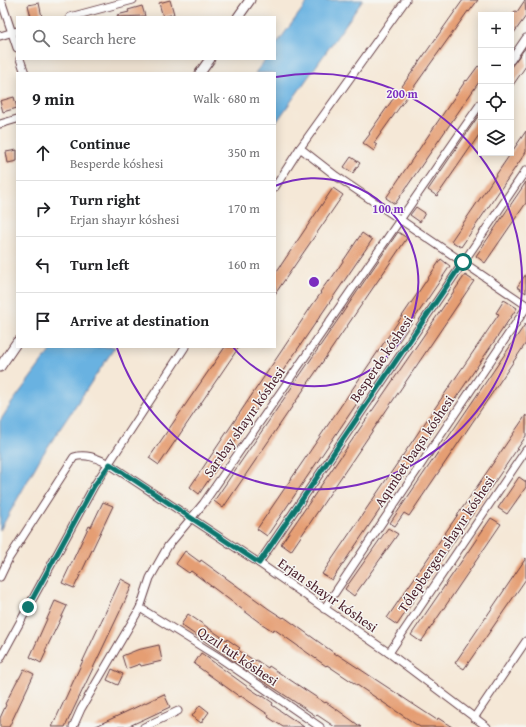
<!DOCTYPE html>
<html lang="en">
<head>
<meta charset="utf-8">
<style>
  body { margin:0; font-family:"Gentium Book Plus",serif; background:#f2f2f2; color:#202124 }
  .controls { position:absolute; right:12px; top:12px; display:grid; overflow:hidden; border-radius:0px; box-shadow:0 2px 10px #0003 }
  .controls button { width:36px; height:36px; display:grid; place-items:center; padding:0; border:0; border-bottom:1px solid #e0e0e0; background:#fff; color:#202124; font:20px sans-serif }
  .stop { position:absolute; width:12px; height:12px; margin:-9px; border:3px solid #0f766e; border-radius:50%; background:#fff }
  .stop.end { background:#0f766e; border-color:#fff; box-shadow:0 1px 4px #0008 }
  .list { margin:0; padding:0; list-style:none }
  h2 { display:flex; justify-content:space-between; align-items:center; height:52px; margin:0; padding:0 16px; font-size:17px }
  h2 small { font-size:13px; font-weight:400; color:#757577 }
  .list li { display:grid; grid-template-columns:26px 1fr auto; gap:12px; align-items:center; box-sizing:border-box; height:56px; padding:0 16px; border-top:1px solid #e0e0e0 }
  .list b { display:block; font-size:15px; white-space:nowrap }
  .list p { margin:0; font-size:13px; white-space:nowrap; color:#757577 }
  .list em { font-size:13px; font-style:normal; color:#757577 }
  .icon { flex:none; width:22px; height:22px; fill:none; stroke:currentColor; stroke-width:2; stroke-linecap:round; stroke-linejoin:round }
  .map { position:relative; flex:none; width:526px; height:727px; overflow:hidden }
  .search { position:absolute; background:#fff; box-shadow:0 2px 10px #0003; left:16px; top:16px; width:260px; height:44px; display:flex; align-items:center; gap:10px; box-sizing:border-box; padding:0 14px; border-radius:0px; color:#757577; font-size:15px }
  .panel { position:absolute; background:#fff; box-shadow:0 2px 10px #0003; left:16px; top:72px; width:260px; height:276px; border-radius:0px }
  .map>svg:first-child { display:block }
</style>
</head>
<body>
<div class="map">
<svg width="526" height="727" viewBox="0 0 526 727">
  <rect width="100%" height="100%" fill="#f6f6f2"/>
  <filter id="ink" filterUnits="userSpaceOnUse"><feTurbulence type="fractalNoise" baseFrequency=".025" numOctaves="2"/><feDisplacementMap in="SourceGraphic" scale="8" xChannelSelector="R" yChannelSelector="G"/><feConvolveMatrix kernelMatrix="1 2 1 2 8 2 1 2 1" color-interpolation-filters="sRGB"/></filter>
  <filter id="wash" filterUnits="userSpaceOnUse"><feTurbulence type="fractalNoise" baseFrequency=".012" numOctaves="4" result="noise"/><feDisplacementMap in="SourceGraphic" scale="16" xChannelSelector="R" yChannelSelector="G"/><feGaussianBlur stdDeviation="0.9" result="paint"/><feColorMatrix in="noise" values="0 0 0 0 0 0 0 0 0 0 0 0 0 0 0 0 0 1.4 0 .05"/><feComposite in="paint" operator="in"/></filter>
  <g filter="url(#wash)">
    <rect width="100%" height="100%" fill="#f5e8d7"/>
    <g fill="#69b2e1" stroke="#5a6886">
      <polygon points="309,0 363,0 275,124 275,73 255,73 266,59 275,59 275,46"/>
      <polygon points="53,347 115,347 41,457 0,530 0,421 11,404"/>
    </g>
    <g id="blocks">
      <g fill="#e59e73">
        <polygon points="170,0 174,14 163,17 159,3"/>
        <polygon points="463,0 478,0 469,12 468,11 374,143 377,145 374,151 363,143 370,134 369,133"/>
        <polygon points="525,0 526,16 511,37 511,17 515,11 517,12"/>
        <polygon points="39,3 42,17 31,17 28,5"/>
        <polygon points="142,6 145,16 118,17 117,15 129,12 128,10"/>
        <polygon points="526,47 526,66 511,88 511,67"/>
        <polygon points="478,66 481,68 481,79 395,204 386,198 466,80 467,81"/>
        <polygon points="14,97 17,108 3,112 0,101"/>
        <polygon points="481,112 481,132 437,196 428,190"/>
        <polygon points="526,131 526,152 461,247 451,241"/>
        <polygon points="17,150 17,161 8,163 6,152"/>
        <polygon points="351,157 360,163 353,173 344,167"/>
        <polygon points="526,182 526,203 485,263 476,256"/>
        <polygon points="333,188 343,195 275,294 275,274"/>
        <polygon points="416,207 425,213 420,222 410,215"/>
        <polygon points="398,232 407,238 223,508 214,501"/>
        <polygon points="362,233 372,240 199,494 190,487 313,304 321,293 320,292 328,281 329,282"/>
        <polygon points="441,259 450,266 267,536 257,529"/>
        <polygon points="526,274 526,293 517,287"/>
        <polygon points="465,275 474,281 291,551 281,544"/>
        <polygon points="504,300 517,308 332,580 322,574 499,314 496,313"/>
        <polygon points="526,323 526,343 409,516 404,513 395,526 390,523"/>
        <polygon points="225,347 239,347 159,465 149,458"/>
        <polygon points="526,415 526,436 397,625 387,618"/>
        <polygon points="519,477 526,482 526,487 507,514 498,508"/>
        <polygon points="103,502 113,506 74,588 62,583 89,526 91,527"/>
        <polygon points="491,518 501,524 421,642 411,635"/>
        <polygon points="388,528 398,534 354,596 345,589"/>
        <polygon points="185,551 200,562 201,560 269,609 283,618 284,617 337,655 337,654 437,720 438,718 452,727 420,727 327,665 326,666 274,629 273,631 259,622 191,571 189,573 176,564"/>
        <polygon points="526,558 526,579 464,669 455,663"/>
        <polygon points="121,579 132,585 125,601 65,727 52,727"/>
        <polygon points="55,601 67,606 45,651 46,652 41,663 30,657"/>
        <polygon points="188,614 226,640 227,639 240,648 238,650 255,661 256,660 268,668 269,666 325,703 326,702 339,711 361,727 335,727 317,715 316,716 274,688 260,679 261,677 246,667 245,669 181,625"/>
        <polygon points="159,645 162,661 141,666 140,664 126,669 122,656 137,650"/>
        <polygon points="201,653 252,690 263,697 263,696 273,703 272,705 304,727 283,727 268,717 269,715 241,696 240,697 194,664"/>
        <polygon points="24,669 34,674 9,727 0,727 0,718 6,705 5,704 18,679 19,679"/>
        <polygon points="112,669 123,674 118,685 107,680"/>
        <polygon points="164,694 170,707 153,715 127,727 94,727"/>
        <polygon points="200,705 209,712 201,723 192,716"/>
      </g>
    </g>
  </g>
  <g filter="url(#ink)">
    <use href="#blocks" fill-opacity="0" stroke="#643d45" stroke-width="1"/>
    <g fill="none" stroke-linecap="round" stroke-linejoin="round">
      <defs>
        <g id="minor">
          <polyline points="1,0 17,48"/>
          <polyline points="70,17 133,0"/>
          <polyline points="0,36 17,31"/>
          <polyline points="20,59 25,73"/>
          <polyline points="511,60 526,38"/>
          <polyline points="0,124 17,119"/>
          <polyline points="300,148 336,176 526,305"/>
          <polyline points="275,187 300,148 406,0"/>
          <polyline points="259,563 526,170"/>
          <path d="M0,577l9,-19 65,-101c13,-4 24,2 35,7l150,99 130,90 98,74"/>
          <polyline points="140,608 220,658 320,727"/>
          <polyline points="324,609 526,308"/>
          <polyline points="389,653 526,450"/>
          <polyline points="0,659 94,486 185,347"/>
          <polyline points="474,718 526,641"/>
          <polyline points="73,727 81,709 140,608 150,578 168,546 203,504 481,103"/>
          <polyline points="144,727 178,711"/>
        </g>
        <g id="major">
          <polyline points="238,17 250,0"/>
          <polyline points="200,73 210,59"/>
          <polyline points="0,367 17,342"/>
        </g>
      </defs>
      <use href="#minor" stroke="#643d45" stroke-width="9"/>
      <use href="#major" stroke="#643d45" stroke-width="11"/>
      <use href="#minor" stroke="#fff" stroke-width="7"/>
      <use href="#major" stroke="#fff" stroke-width="9"/>
    </g>
  </g>
  <g fill="none" stroke-linecap="round" stroke-linejoin="round" filter="url(#ink)">
    <polyline stroke="#0f766e" stroke-width="5" points="28,607 94,486 110,464 259,563 463,262"/>
  </g>
  <g fill="none" stroke="#7b2cbf" stroke-width="2">
    <path d="M275 186A104 104 0 1 1 233 347"/>
    <path d="M276 77A208 208 0 1 1 117 348"/>
  </g>
  <g text-anchor="middle" dominant-baseline="central" stroke-width="3" stroke-linejoin="round" paint-order="stroke">
    <g font-size="14" fill="#4a1f2b" stroke="#f6f6f2">
      <text transform="translate(381 359) rotate(-56)">Besperde kóshesi</text>
      <text transform="translate(244 422) rotate(-55)">Sarıbay shayır kóshesi</text>
      <text transform="translate(414 451) rotate(-56)">Aqımbet baqsı kóshesi</text>
      <text transform="translate(446 544) rotate(-56)">Tólepbergen shayır kóshesi</text>
      <text transform="translate(328 595) rotate(35)">Erjan shayır kóshesi</text>
      <text transform="translate(238 656) rotate(34)">Qızıl tut kóshesi</text>
    </g>
  </g>
  <circle cx="314" cy="282" r="6" fill="#7b2cbf" stroke="#f6f6f2" stroke-width="2"/>
  <g font-size="12" text-anchor="middle" font-weight="bold" fill="#7b2cbf" stroke="#f6f6f2" stroke-width="3" stroke-linejoin="round" paint-order="stroke">
    <text x="402" y="98">200 m</text>
    <text x="388" y="213">100 m</text>
  </g>
</svg>
<div class="controls">
<button>+</button>
<button>−</button>
<button><svg class="icon" aria-label="locate" viewBox="0 0 24 24"><circle cx="12" cy="12" r="6"/><path d="M12 2v4M12 18v4M2 12h4M18 12h4"/></svg></button>
<button><svg class="icon" aria-label="layers" viewBox="0 0 24 24"><path d="M12 4l9 5-9 5-9-5zM3 14l9 5 9-5"/></svg></button>
</div>
<div class="stop" style="left:463px;top:262px"></div>
<div class="stop end" style="left:28px;top:607px"></div>
<div class="search"><svg class="icon" aria-label="search" viewBox="0 0 24 24"><circle cx="10" cy="10" r="6"/><path d="M15 15l6 6"/></svg>Search here</div>
<section class="panel">
<h2>9 min<small>Walk · 680 m</small></h2>
<ul class="list">
<li><svg class="icon" aria-label="ahead" viewBox="0 0 24 24"><path d="M12 20V5M6 11l6-6 6 6"/></svg><div><b>Continue</b><p>Besperde kóshesi</p></div><em>350 m</em></li>
<li><svg class="icon" aria-label="right" viewBox="0 0 24 24"><path d="M7 20v-9h11M14 6l5 5-5 5"/></svg><div><b>Turn right</b><p>Erjan shayır kóshesi</p></div><em>170 m</em></li>
<li><svg class="icon" aria-label="left" viewBox="0 0 24 24"><path d="M17 20v-9H6M10 6l-5 5 5 5"/></svg><div><b>Turn left</b></div><em>160 m</em></li>
<li><svg class="icon" aria-label="arrive" viewBox="0 0 24 24"><path d="M6 21V4h12l-3 4 3 4H6"/></svg><div><b>Arrive at destination</b></div></li>
</ul>
</section>
</div>
</body>
</html>
